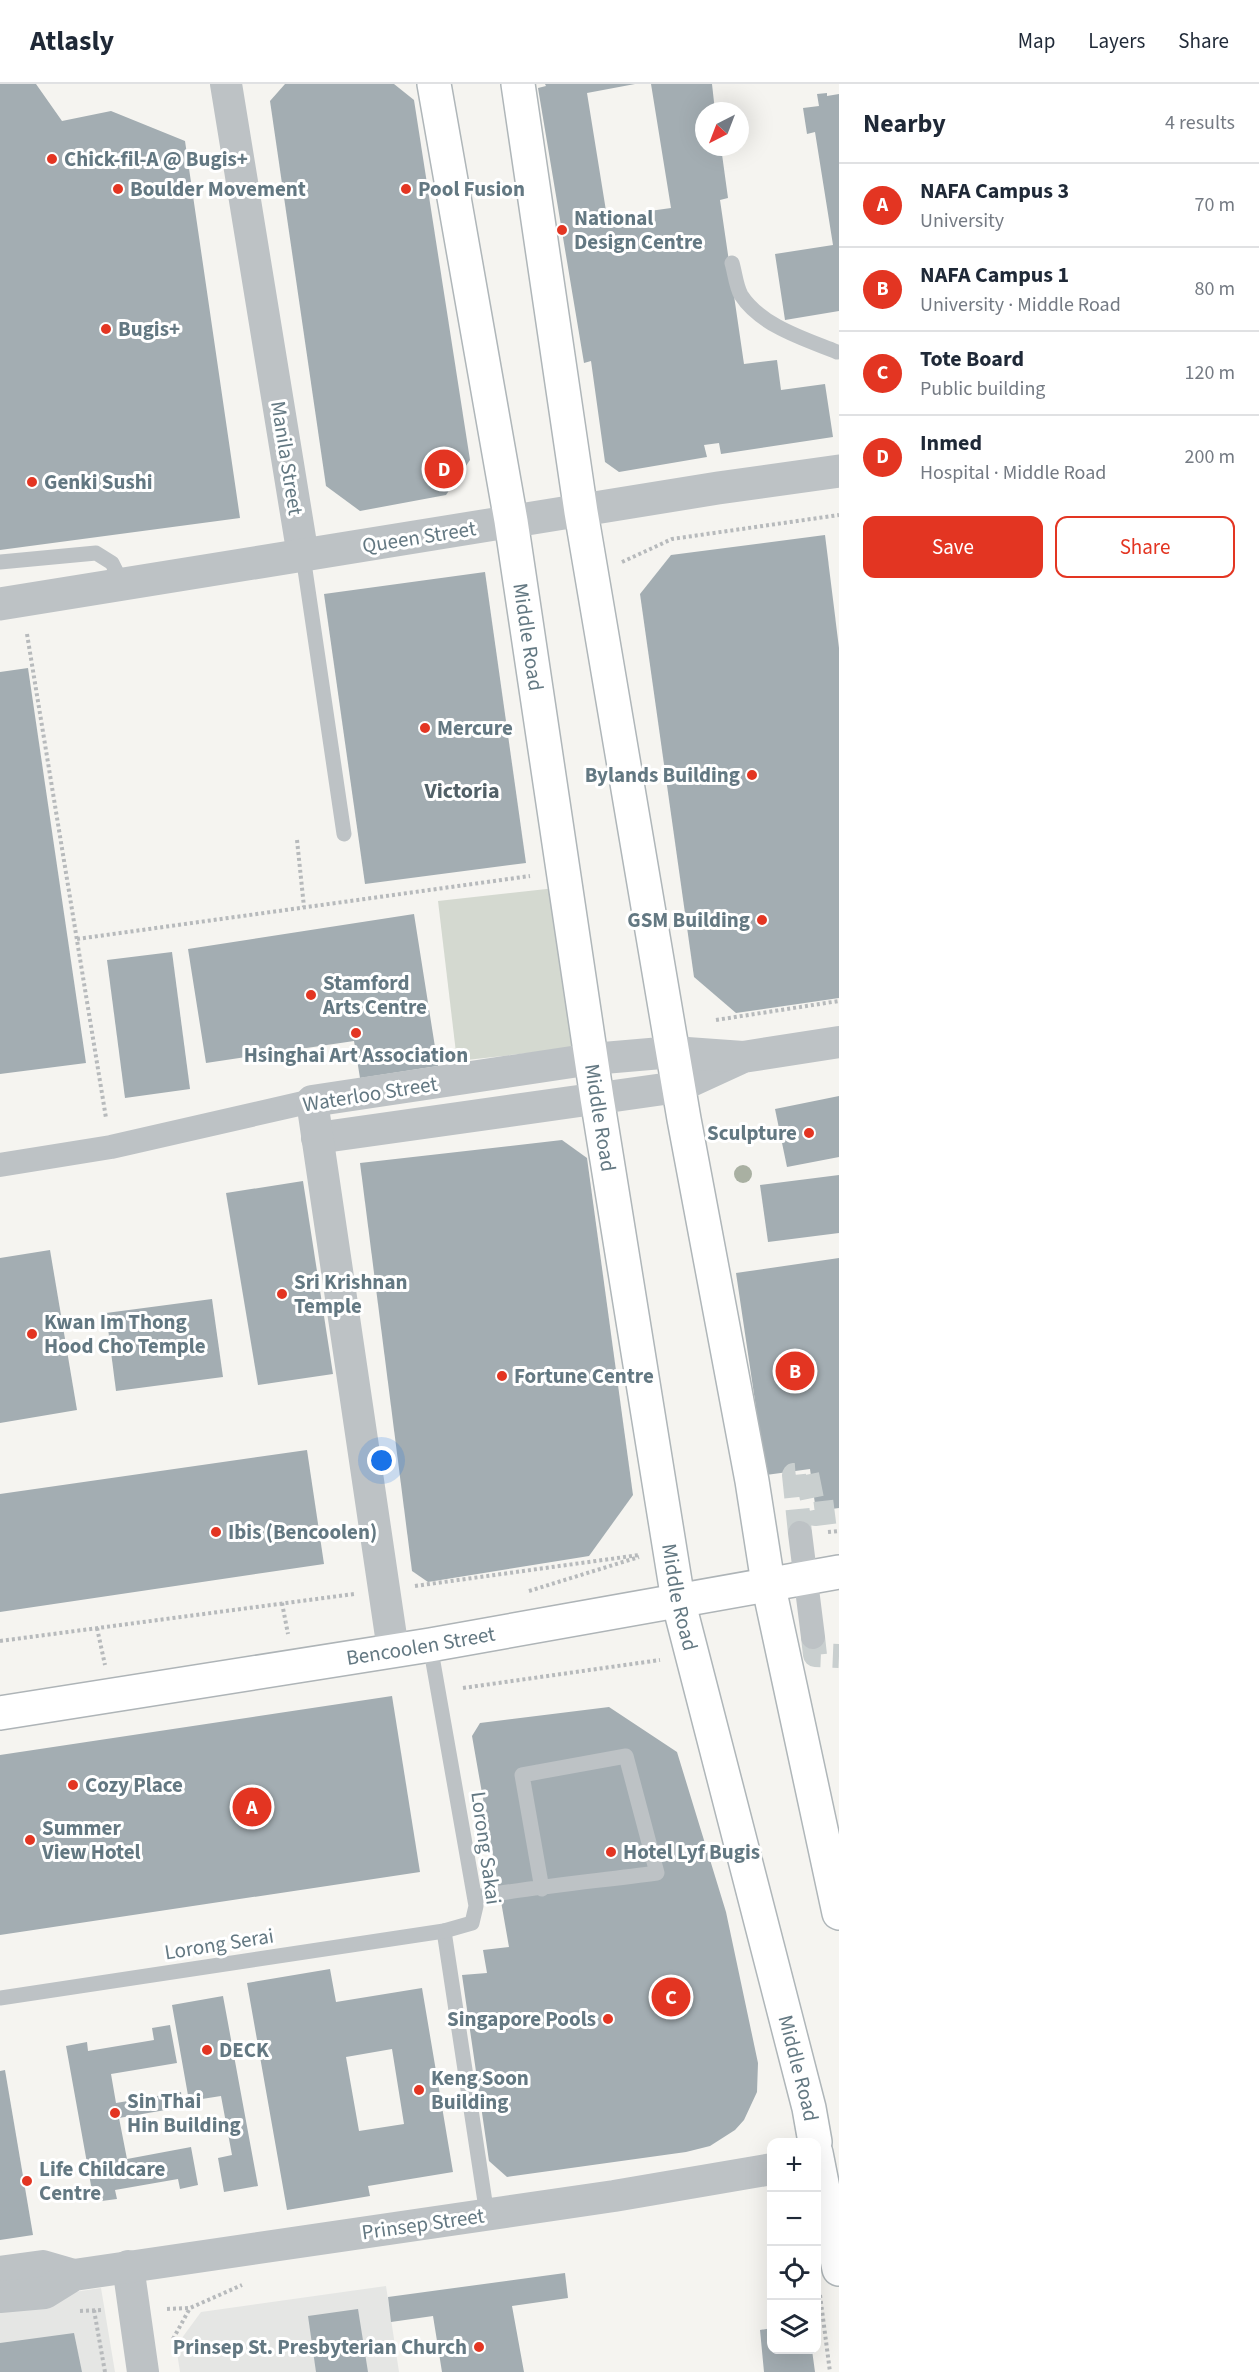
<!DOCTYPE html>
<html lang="en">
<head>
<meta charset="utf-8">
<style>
  body { margin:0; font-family:"Source Sans 3",sans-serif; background:#f2f2f3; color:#1f2937 }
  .controls { position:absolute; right:18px; bottom:18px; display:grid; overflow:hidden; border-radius:12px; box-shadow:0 6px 24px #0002 }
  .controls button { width:54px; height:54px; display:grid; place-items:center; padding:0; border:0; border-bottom:2px solid #e0e1e3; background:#fff; color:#1f2937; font:30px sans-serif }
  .compass { position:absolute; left:695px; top:18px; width:54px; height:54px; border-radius:50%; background:#fff; box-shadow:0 6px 24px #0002; rotate:222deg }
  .you { position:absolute; left:382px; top:1377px; width:21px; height:21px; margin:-15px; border:4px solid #fff; border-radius:50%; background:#1a73e8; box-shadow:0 0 0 9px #1a73e833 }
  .badge { display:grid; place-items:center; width:39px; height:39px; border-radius:50%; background:#e33522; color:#fff; font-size:20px; font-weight:700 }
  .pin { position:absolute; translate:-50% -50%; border:3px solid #fff; box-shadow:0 2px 6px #0006 }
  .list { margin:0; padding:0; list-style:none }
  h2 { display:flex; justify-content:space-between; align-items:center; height:78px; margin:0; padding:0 24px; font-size:26px }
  h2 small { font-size:20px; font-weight:400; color:#747a83 }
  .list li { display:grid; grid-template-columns:39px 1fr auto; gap:18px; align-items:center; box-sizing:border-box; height:84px; padding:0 24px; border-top:2px solid #e0e1e3 }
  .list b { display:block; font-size:22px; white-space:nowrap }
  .list p { margin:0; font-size:20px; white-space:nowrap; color:#747a83 }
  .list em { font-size:20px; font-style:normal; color:#747a83 }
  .actions { display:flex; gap:12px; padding:18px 24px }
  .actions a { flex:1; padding:14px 0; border:2px solid #e33522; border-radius:12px; text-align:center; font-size:21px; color:#e33522 }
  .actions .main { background:#e33522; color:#fff }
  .icon { flex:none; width:33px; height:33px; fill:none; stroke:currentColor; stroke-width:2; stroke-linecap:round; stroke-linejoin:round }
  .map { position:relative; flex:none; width:839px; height:2288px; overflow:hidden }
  header { display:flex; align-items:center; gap:36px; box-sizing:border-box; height:84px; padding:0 30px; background:#fff; border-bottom:2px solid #e0e1e3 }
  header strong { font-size:28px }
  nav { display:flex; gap:33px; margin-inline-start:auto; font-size:21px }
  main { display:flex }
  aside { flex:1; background:#fff }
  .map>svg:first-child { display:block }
</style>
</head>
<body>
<header>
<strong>Atlasly</strong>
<nav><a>Map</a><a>Layers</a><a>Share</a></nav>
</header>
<main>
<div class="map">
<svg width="839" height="2288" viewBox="0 0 839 2288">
  <rect width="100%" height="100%" fill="#f5f4f0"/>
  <g fill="#e5e6e4">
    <polygon points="386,2202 399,2288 180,2288 176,2262 201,2228"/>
    <polygon points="101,2204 115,2288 0,2288 0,2219"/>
  </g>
  <polygon fill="#d4d9d0" points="583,801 602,961 457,977 438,817"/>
  <g fill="#a3adb2" fill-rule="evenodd">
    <polygon points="0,0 36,0 62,37 111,27 185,57 240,434 0,466"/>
    <polygon points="285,0 394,0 414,16 470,376 446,411 360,427 326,402 270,17"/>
    <polygon points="545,0 635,0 587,9 607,133 671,124 651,0 712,0 715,27 704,27 704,63 721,63 728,114 720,116 744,280 777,276 781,306 825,300 833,353 721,370 719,359 704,361 707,373 619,388 605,378 591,277 584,279 538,4 546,2"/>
    <polygon points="827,9 827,12 839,10 839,227 785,236 775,170 833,161 815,48 807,50 803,24 819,22 817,10"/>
    <polygon points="825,451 839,564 839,914 736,929 694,893 640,510 671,471"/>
    <polygon points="485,488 526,779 365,800 324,510"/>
    <polygon points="28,584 86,979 0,990 0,588"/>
    <polygon points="414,830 438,982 360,994 354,957 206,979 188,865"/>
    <polygon points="172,868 190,1005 125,1014 107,876"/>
    <polygon points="839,1012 839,1073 787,1083 775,1025"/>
    <polygon points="562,1056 587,1074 633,1411 589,1472 428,1498 412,1487 360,1079"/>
    <polygon points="839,1091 839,1149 768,1158 760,1101"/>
    <polygon points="303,1097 333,1290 258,1301 226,1109"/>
    <polygon points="50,1166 77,1326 0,1339 0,1174"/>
    <polygon points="839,1174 839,1424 816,1427 810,1385 766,1391 736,1189"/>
    <polygon points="212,1215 223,1293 116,1307 106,1229"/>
    <polygon points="307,1366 324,1480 0,1528 0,1410"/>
    <polygon points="392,1612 420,1788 0,1851 0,1671"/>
    <polygon points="609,1623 677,1668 726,1828 758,1979 757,2008 744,2036 735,2046 710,2062 686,2068 507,2093 489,2077 462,1891 487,1889 483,1866 509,1863 472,1652 480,1639"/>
    <path d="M330,1885l6,33 86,-14 31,184 -85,14 2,10 -83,14 -40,-227zM392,1965l12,75 -45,7 -13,-74z"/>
    <polygon points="223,1912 258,2102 224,2108 218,2074 232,2071 221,2012 189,2017 172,1921"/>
    <polygon points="170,1941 177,1979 111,1990 116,2019 181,2008 183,2023 119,2034 127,2075 191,2063 198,2101 180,2105 178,2095 115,2106 117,2115 94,2118 66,1962 87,1958 88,1967 154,1956 152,1944"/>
    <polygon points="5,1986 33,2151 0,2156 0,1987"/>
    <polygon points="565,2189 568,2214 512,2222 524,2288 442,2288 433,2232 391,2238 388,2213"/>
    <polygon points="358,2225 368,2288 316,2288 308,2232"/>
    <polygon points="772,2244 772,2266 812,2266 815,2288 764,2288 760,2246"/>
    <polygon points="74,2249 82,2288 0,2288 0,2259"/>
  </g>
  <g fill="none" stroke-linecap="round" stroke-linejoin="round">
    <g stroke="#c9cfcf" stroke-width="24" stroke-dasharray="24 12" stroke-linecap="butt">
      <polyline points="800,1449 794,1391 807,1390 815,1430 839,1427"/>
      <polyline points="813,1553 815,1571 839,1572"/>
    </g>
    <defs>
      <g id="secondary">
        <path id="s1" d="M434,0l77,437 86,577 81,502 131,508 6,34"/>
        <polyline points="518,0 581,428 684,1035 752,1397 768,1499 839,1829"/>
        <polyline points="816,2069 839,2185"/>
      </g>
      <g id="primary">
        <path id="s2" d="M0,1629l430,-68 409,-73"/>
      </g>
    </defs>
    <use href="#secondary" stroke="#afb6b9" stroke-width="36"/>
    <use href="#primary" stroke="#aeb4b7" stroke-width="36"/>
    <g stroke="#b7babc" stroke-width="4" stroke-dasharray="3 3" stroke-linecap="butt">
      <polyline points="622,478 672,455 839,431"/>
      <polyline points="27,550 106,1034"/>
      <polyline points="297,756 304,823"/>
      <polyline points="77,855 530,792"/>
      <polyline points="716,936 839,917"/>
      <polyline points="828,1448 839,1447"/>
      <polyline points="415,1502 639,1471"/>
      <polyline points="529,1507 639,1473"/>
      <polyline points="282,1519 288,1550"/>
      <polyline points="97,1544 105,1581"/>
      <polyline points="0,1557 354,1510"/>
      <polyline points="463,1604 660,1576"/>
      <polyline points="820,2211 830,2288"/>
      <polyline points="167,2225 190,2224 242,2201"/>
      <polyline points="94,2226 105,2288"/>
      <polyline points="80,2227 103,2226"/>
      <polyline points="173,2255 190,2224"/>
    </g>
    <g stroke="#bdc2c5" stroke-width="15">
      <path d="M732,179c3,10 4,23 9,32 20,31 64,44 96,57"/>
      <polyline points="303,472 344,750"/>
      <polyline points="0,478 96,469 112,479 123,501"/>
      <path d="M475,1813c60,-10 121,-16 182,-24l-31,-117 -104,19 20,114"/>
      <polyline points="444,1847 487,2131"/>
      <polyline points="0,1914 444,1847 472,1839 476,1822 430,1561"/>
    </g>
    <g stroke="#bdc2c5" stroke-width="24">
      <polyline points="0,1081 111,1063 312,1017"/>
      <polyline points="800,1449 813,1553"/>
    </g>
    <g stroke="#bdc2c5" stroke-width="32">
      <polyline points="226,0 303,472"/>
      <polyline points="317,1054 678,1003 739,975"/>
      <polyline points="393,1566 312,1017 592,975 673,968 743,973 839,958"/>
      <polyline points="128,2182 143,2288"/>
      <polyline points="0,2188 43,2182 74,2191"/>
      <polyline points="0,2213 45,2209 74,2191 614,2112 772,2085"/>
    </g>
    <polyline stroke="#bdc2c5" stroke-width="33" points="0,520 718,404 839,387"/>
    <use href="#secondary" stroke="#fff" stroke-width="33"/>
    <use href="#primary" stroke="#fff" stroke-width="33"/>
  </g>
  <circle fill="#a9b0a2" cx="743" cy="1090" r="9"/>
  <g fill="#e33522" stroke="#fff" stroke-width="2">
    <circle cx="52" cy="75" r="6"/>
    <circle cx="118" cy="105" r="6"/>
    <circle cx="406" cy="105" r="6"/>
    <circle cx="562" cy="146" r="6"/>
    <circle cx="106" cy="245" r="6"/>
    <circle cx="32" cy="398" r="6"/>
    <circle cx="425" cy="644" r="6"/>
    <circle cx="752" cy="691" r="6"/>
    <circle cx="762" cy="836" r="6"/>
    <circle cx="311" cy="911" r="6"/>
    <circle cx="356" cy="949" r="6"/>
    <circle cx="809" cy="1049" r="6"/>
    <circle cx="282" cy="1210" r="6"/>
    <circle cx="32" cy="1250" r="6"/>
    <circle cx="502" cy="1292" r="6"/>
    <circle cx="216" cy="1448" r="6"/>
    <circle cx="73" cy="1701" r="6"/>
    <circle cx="30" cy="1756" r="6"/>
    <circle cx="611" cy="1768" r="6"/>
    <circle cx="608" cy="1935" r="6"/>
    <circle cx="207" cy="1966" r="6"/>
    <circle cx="419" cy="2006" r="6"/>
    <circle cx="115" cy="2029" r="6"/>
    <circle cx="27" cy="2097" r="6"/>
    <circle cx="479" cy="2263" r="6"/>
  </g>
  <g text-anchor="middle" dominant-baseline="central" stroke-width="6" stroke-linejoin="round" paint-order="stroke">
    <g font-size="21" font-weight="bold" fill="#637882" stroke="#fff" text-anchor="start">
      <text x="64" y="75">Chick-fil-A @ Bugis+</text>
      <text x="130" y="105">Boulder Movement</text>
      <text x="418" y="105">Pool Fusion</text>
      <text x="574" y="134">National<tspan x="574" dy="24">Design Centre</tspan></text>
      <text x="118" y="245">Bugis+</text>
      <text x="44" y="398">Genki Sushi</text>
      <text x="437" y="644">Mercure</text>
      <text x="740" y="691" text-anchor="end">Bylands Building</text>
      <text x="750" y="836" text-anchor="end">GSM Building</text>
      <text x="323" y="899">Stamford<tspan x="323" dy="24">Arts Centre</tspan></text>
      <text x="356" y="971" text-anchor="middle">Hsinghai Art Association</text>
      <text x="797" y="1049" text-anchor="end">Sculpture</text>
      <text x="294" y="1198">Sri Krishnan<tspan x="294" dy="24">Temple</tspan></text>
      <text x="44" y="1238">Kwan Im Thong<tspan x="44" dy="24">Hood Cho Temple</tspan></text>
      <text x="514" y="1292">Fortune Centre</text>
      <text x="228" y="1448">Ibis (Bencoolen)</text>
      <text x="85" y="1701">Cozy Place</text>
      <text x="42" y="1744">Summer<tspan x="42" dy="24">View Hotel</tspan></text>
      <text x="623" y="1768">Hotel Lyf Bugis</text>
      <text x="596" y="1935" text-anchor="end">Singapore Pools</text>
      <text x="219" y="1966">DECK</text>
      <text x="431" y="1994">Keng Soon<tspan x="431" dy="24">Building</tspan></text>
      <text x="127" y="2017">Sin Thai<tspan x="127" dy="24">Hin Building</tspan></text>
      <text x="39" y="2085">Life Childcare<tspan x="39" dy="24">Centre</tspan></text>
      <text x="467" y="2263" text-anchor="end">Prinsep St. Presbyterian Church</text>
    </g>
    <g font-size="21" fill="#637882" stroke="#fff">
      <text transform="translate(287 374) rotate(81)">Manila Street</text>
      <text transform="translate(419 453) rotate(-9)">Queen Street</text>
      <text stroke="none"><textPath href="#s1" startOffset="561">Middle Road</textPath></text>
      <text transform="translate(370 1010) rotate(-9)">Waterloo Street</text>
      <text stroke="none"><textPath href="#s1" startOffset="1047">Middle Road</textPath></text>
      <text stroke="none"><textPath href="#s1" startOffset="1533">Middle Road</textPath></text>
      <text stroke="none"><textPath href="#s2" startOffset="426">Bencoolen Street</textPath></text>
      <text transform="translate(486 1764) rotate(82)">Lorong Sakai</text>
      <text transform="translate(219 1860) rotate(-9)">Lorong Serai</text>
      <text stroke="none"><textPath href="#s1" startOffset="2019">Middle Road</textPath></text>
      <text transform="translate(423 2140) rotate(-8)">Prinsep Street</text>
    </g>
    <g font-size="22" font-weight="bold" fill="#516067" stroke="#fff">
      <text x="462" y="707">Victoria</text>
    </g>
  </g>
</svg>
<div class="controls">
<button>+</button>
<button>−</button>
<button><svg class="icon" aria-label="locate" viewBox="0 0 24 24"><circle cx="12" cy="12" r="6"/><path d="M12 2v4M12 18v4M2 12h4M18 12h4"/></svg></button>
<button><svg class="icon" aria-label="layers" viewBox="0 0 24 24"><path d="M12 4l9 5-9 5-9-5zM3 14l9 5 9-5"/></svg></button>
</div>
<svg class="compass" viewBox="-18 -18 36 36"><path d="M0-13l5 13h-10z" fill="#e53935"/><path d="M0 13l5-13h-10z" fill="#747a83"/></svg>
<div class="you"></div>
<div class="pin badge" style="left:252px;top:1723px">A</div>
<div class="pin badge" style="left:795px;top:1287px">B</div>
<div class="pin badge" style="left:671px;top:1913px">C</div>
<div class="pin badge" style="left:444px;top:385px">D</div>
</div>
<aside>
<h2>Nearby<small>4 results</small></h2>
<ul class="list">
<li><span class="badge">A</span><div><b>NAFA Campus 3</b><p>University</p></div><em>70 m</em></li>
<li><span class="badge">B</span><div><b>NAFA Campus 1</b><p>University · Middle Road</p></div><em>80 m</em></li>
<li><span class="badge">C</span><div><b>Tote Board</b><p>Public building</p></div><em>120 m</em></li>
<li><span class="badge">D</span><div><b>Inmed</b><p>Hospital · Middle Road</p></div><em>200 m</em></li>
</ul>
<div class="actions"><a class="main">Save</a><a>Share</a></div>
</aside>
</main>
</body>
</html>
